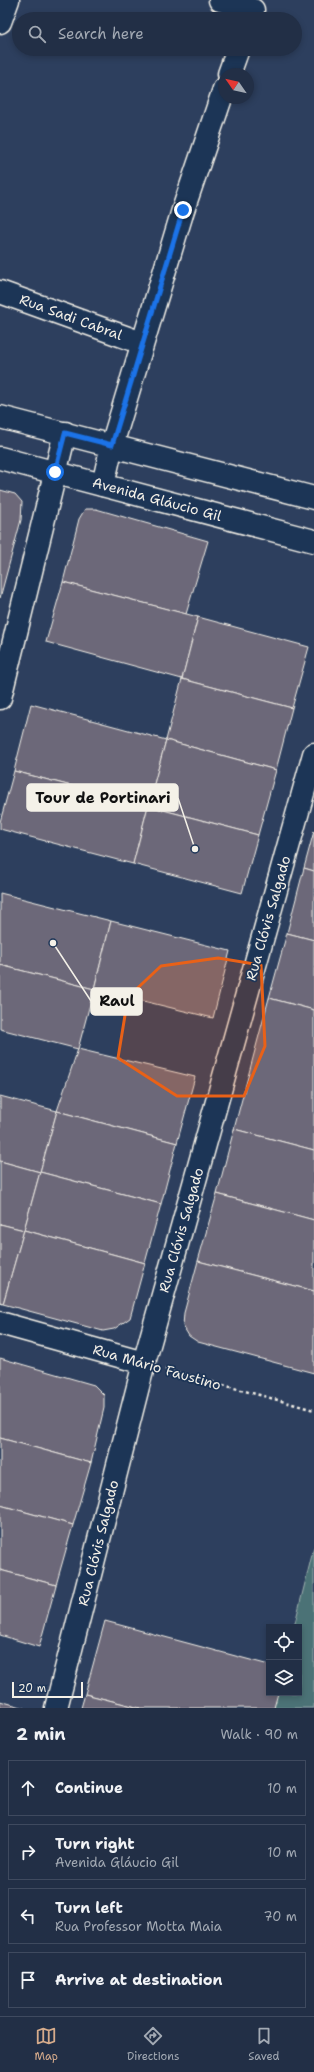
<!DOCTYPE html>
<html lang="en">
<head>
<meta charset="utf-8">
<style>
  body { margin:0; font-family:"Shantell Sans",sans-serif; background:#2e3b51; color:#f1f3f6 }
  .controls { position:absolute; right:12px; bottom:12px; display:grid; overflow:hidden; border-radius:0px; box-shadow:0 2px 6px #0003 }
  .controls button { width:36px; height:36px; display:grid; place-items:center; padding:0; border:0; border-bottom:1px solid #3f4a5f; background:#222f46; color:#f1f3f6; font:20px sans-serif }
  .compass { position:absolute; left:218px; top:68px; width:36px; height:36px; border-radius:50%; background:#222f46; box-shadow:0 2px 6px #0003; rotate:304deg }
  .scale { position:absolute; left:12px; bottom:10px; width:71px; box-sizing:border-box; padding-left:4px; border:2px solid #f4f1e8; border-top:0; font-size:11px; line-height:14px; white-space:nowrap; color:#f4f1e8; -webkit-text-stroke:3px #1d3557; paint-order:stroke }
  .stop { position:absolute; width:12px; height:12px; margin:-9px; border:3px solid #1a73e8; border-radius:50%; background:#fff }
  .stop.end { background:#1a73e8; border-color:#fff; box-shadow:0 1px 4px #0008 }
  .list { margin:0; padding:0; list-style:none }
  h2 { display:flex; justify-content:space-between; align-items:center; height:52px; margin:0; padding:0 16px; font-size:17px }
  h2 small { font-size:13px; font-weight:400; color:#a2a9b3 }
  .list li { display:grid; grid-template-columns:26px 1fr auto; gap:12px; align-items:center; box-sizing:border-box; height:56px; margin:0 8px 8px; padding:0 8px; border:1px solid #3f4a5f; border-radius:0px }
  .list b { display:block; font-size:15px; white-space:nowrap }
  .list p { margin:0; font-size:13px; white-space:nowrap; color:#a2a9b3 }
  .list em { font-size:13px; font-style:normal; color:#a2a9b3 }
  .icon { flex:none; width:22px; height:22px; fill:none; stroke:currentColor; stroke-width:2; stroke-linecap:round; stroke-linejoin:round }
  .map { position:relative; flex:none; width:314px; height:1708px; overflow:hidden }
  .search { position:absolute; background:#222f46; box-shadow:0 2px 6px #0003; left:12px; right:12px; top:12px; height:44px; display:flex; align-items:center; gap:10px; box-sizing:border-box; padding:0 14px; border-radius:22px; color:#a2a9b3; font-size:15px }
  .sheet { height:308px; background:#222f46 }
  nav { display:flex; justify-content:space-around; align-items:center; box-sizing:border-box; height:56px; border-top:1px solid #3f4a5f; background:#222f46; font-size:11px; color:#a2a9b3 }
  nav a { display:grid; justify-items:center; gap:2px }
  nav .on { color:#d6ab8b }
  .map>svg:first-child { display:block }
</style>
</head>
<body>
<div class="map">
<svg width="314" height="1708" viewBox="0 0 314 1708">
  <rect width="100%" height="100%" fill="#2d3f5e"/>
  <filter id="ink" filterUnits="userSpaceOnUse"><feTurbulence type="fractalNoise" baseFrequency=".025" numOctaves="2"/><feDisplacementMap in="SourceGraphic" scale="8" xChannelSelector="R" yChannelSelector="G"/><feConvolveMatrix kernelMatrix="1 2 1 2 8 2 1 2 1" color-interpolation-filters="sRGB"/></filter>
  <g filter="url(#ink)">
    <polygon fill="#4b7276" stroke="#a0b2af" points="314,1547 314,1708 273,1708 277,1693 299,1693 299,1627 294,1627"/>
    <g fill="#6c6779" stroke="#f4f1e8">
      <polygon points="0,490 15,494 22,502 21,520 0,598"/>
      <polygon points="85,509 96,509 208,541 186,614 63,582 79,519"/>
      <polygon points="63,582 198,617 182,679 46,642"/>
      <polygon points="198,617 309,647 292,708 182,679"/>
      <polygon points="182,679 292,708 276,770 166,740"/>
      <polygon points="31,704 166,740 148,806 14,771"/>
      <polygon points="166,740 276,770 258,835 148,806"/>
      <polygon points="14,771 148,806 133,864 0,829 0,822"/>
      <polygon points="148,806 258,835 242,893 133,864"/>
      <polygon points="314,831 314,871 304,868"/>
      <polygon points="304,868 314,871 314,940 287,933"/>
      <polygon points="0,893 111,921 94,989 0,965"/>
      <polygon points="111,921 230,951 213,1018 94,989"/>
      <polygon points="287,933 314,940 314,1010 269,998"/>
      <polygon points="0,965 94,989 78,1049 0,1029"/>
      <polygon points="269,998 314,1010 314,1150 234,1129"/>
      <polygon points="78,1049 195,1077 177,1143 57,1111"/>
      <polygon points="0,1096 57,1111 40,1172 0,1161"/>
      <polygon points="57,1111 177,1143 161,1204 40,1172"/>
      <polygon points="234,1129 314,1150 314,1220 217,1194"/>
      <polygon points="0,1161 40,1172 24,1230 0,1224"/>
      <polygon points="40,1172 161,1204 145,1263 24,1230"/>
      <polygon points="217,1194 314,1220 314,1291 198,1261"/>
      <polygon points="0,1224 24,1230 3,1304 0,1303"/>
      <polygon points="24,1230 145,1263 130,1318 114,1329 103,1331 3,1304"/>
      <polygon points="198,1261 314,1291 314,1373 198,1342 189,1336 183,1326 184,1313"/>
      <polygon points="0,1358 94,1385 104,1395 104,1408 91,1463 0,1438"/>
      <polygon points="0,1438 91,1463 73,1525 0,1505"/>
      <polygon points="0,1505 73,1525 56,1585 0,1570"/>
      <polygon points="0,1570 56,1585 39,1647 0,1635"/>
      <polygon points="105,1621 269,1665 269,1693 278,1693 274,1708 140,1708 85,1694"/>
      <polygon points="85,1694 140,1708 81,1708"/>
      <polygon points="0,1701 25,1708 0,1708"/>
    </g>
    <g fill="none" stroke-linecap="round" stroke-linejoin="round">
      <defs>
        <g id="minor">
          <polyline points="220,0 253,10"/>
          <polyline points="0,22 8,0"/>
          <polyline points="229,74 238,49"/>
          <polyline points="0,292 142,343"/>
          <polyline points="0,417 314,498"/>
          <polyline points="0,458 314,541"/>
          <polyline points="103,485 112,445 183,210 224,89"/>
          <polyline points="0,698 65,433"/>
          <polyline points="0,1323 144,1363"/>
          <polyline points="56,1708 144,1363 314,754"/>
        </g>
      </defs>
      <use href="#minor" stroke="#f4f1e8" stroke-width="25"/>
      <polyline stroke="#f4f1e8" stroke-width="2.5" stroke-dasharray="3 3" stroke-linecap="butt" points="165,1369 314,1410"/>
      <use href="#minor" stroke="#1d3557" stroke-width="22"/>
    </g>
  </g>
  <g fill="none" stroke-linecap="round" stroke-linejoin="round" filter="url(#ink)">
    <polyline stroke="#1a73e8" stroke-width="5" points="55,472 65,433 112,445 183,210"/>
  </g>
  <path fill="#e96117" fill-opacity="0.2" stroke="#e96117" stroke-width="3" stroke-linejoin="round" d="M218,958l43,7 4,81 -21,50h-67l-59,-38 10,-61 33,-31z"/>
  <g text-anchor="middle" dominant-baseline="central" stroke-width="3.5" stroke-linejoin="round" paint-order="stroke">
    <g font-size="14" fill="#f4f1e8" stroke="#1d3557">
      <text transform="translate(71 317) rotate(20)">Rua Sadi Cabral</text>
      <text transform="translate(157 499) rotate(15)">Avenida Gláucio Gil</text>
      <text transform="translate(268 918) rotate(-74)">Rua Clóvis Salgado</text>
      <text transform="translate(181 1230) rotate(-74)">Rua Clóvis Salgado</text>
      <text transform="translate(157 1367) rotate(16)">Rua Mário Faustino</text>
      <text transform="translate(98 1543) rotate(-76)">Rua Clóvis Salgado</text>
    </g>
  </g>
  <path fill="none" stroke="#f4f1e8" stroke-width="1.5" d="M195 849L178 798M53 943L91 1001"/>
  <g fill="#f4f1e8" stroke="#1d3557" stroke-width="1.5">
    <circle cx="195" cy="849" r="4"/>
    <circle cx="53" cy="943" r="4"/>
  </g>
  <g fill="#f4f1e8" stroke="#f4f1e8" stroke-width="1.5">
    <rect x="27" y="784" width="151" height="27" rx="4"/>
    <rect x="91" y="988" width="51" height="27" rx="4"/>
  </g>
  <g font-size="15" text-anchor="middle" font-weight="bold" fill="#111">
    <text x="103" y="803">Tour de Portinari</text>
    <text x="117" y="1006">Raul</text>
  </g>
</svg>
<div class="controls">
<button><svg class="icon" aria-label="locate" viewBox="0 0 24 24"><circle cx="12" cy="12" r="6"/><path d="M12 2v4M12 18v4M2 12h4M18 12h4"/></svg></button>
<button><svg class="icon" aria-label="layers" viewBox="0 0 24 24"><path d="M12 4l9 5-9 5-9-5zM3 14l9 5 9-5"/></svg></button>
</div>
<svg class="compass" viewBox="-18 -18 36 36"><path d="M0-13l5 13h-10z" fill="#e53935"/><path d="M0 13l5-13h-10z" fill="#a2a9b3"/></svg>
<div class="scale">20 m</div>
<div class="stop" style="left:55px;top:472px"></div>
<div class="stop end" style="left:183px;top:210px"></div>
<div class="search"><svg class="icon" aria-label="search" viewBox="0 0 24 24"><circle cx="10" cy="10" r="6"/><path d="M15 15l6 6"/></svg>Search here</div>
</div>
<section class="sheet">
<h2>2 min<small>Walk · 90 m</small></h2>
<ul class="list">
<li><svg class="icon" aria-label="ahead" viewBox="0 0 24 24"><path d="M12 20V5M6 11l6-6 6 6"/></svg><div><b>Continue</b></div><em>10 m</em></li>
<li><svg class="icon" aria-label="right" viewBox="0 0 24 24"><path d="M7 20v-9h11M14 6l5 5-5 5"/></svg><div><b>Turn right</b><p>Avenida Gláucio Gil</p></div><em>10 m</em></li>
<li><svg class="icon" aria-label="left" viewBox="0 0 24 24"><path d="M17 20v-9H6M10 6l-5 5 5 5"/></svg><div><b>Turn left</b><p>Rua Professor Motta Maia</p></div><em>70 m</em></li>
<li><svg class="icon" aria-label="arrive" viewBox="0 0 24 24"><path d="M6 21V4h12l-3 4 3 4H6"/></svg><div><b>Arrive at destination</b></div></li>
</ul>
</section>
<nav>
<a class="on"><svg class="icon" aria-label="map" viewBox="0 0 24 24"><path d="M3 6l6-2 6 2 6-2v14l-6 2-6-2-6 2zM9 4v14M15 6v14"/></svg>Map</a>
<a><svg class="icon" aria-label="directions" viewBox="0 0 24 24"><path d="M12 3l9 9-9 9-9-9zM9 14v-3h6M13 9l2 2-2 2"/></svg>Directions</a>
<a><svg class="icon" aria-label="saved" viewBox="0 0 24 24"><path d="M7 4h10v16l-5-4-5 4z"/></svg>Saved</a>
</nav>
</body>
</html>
